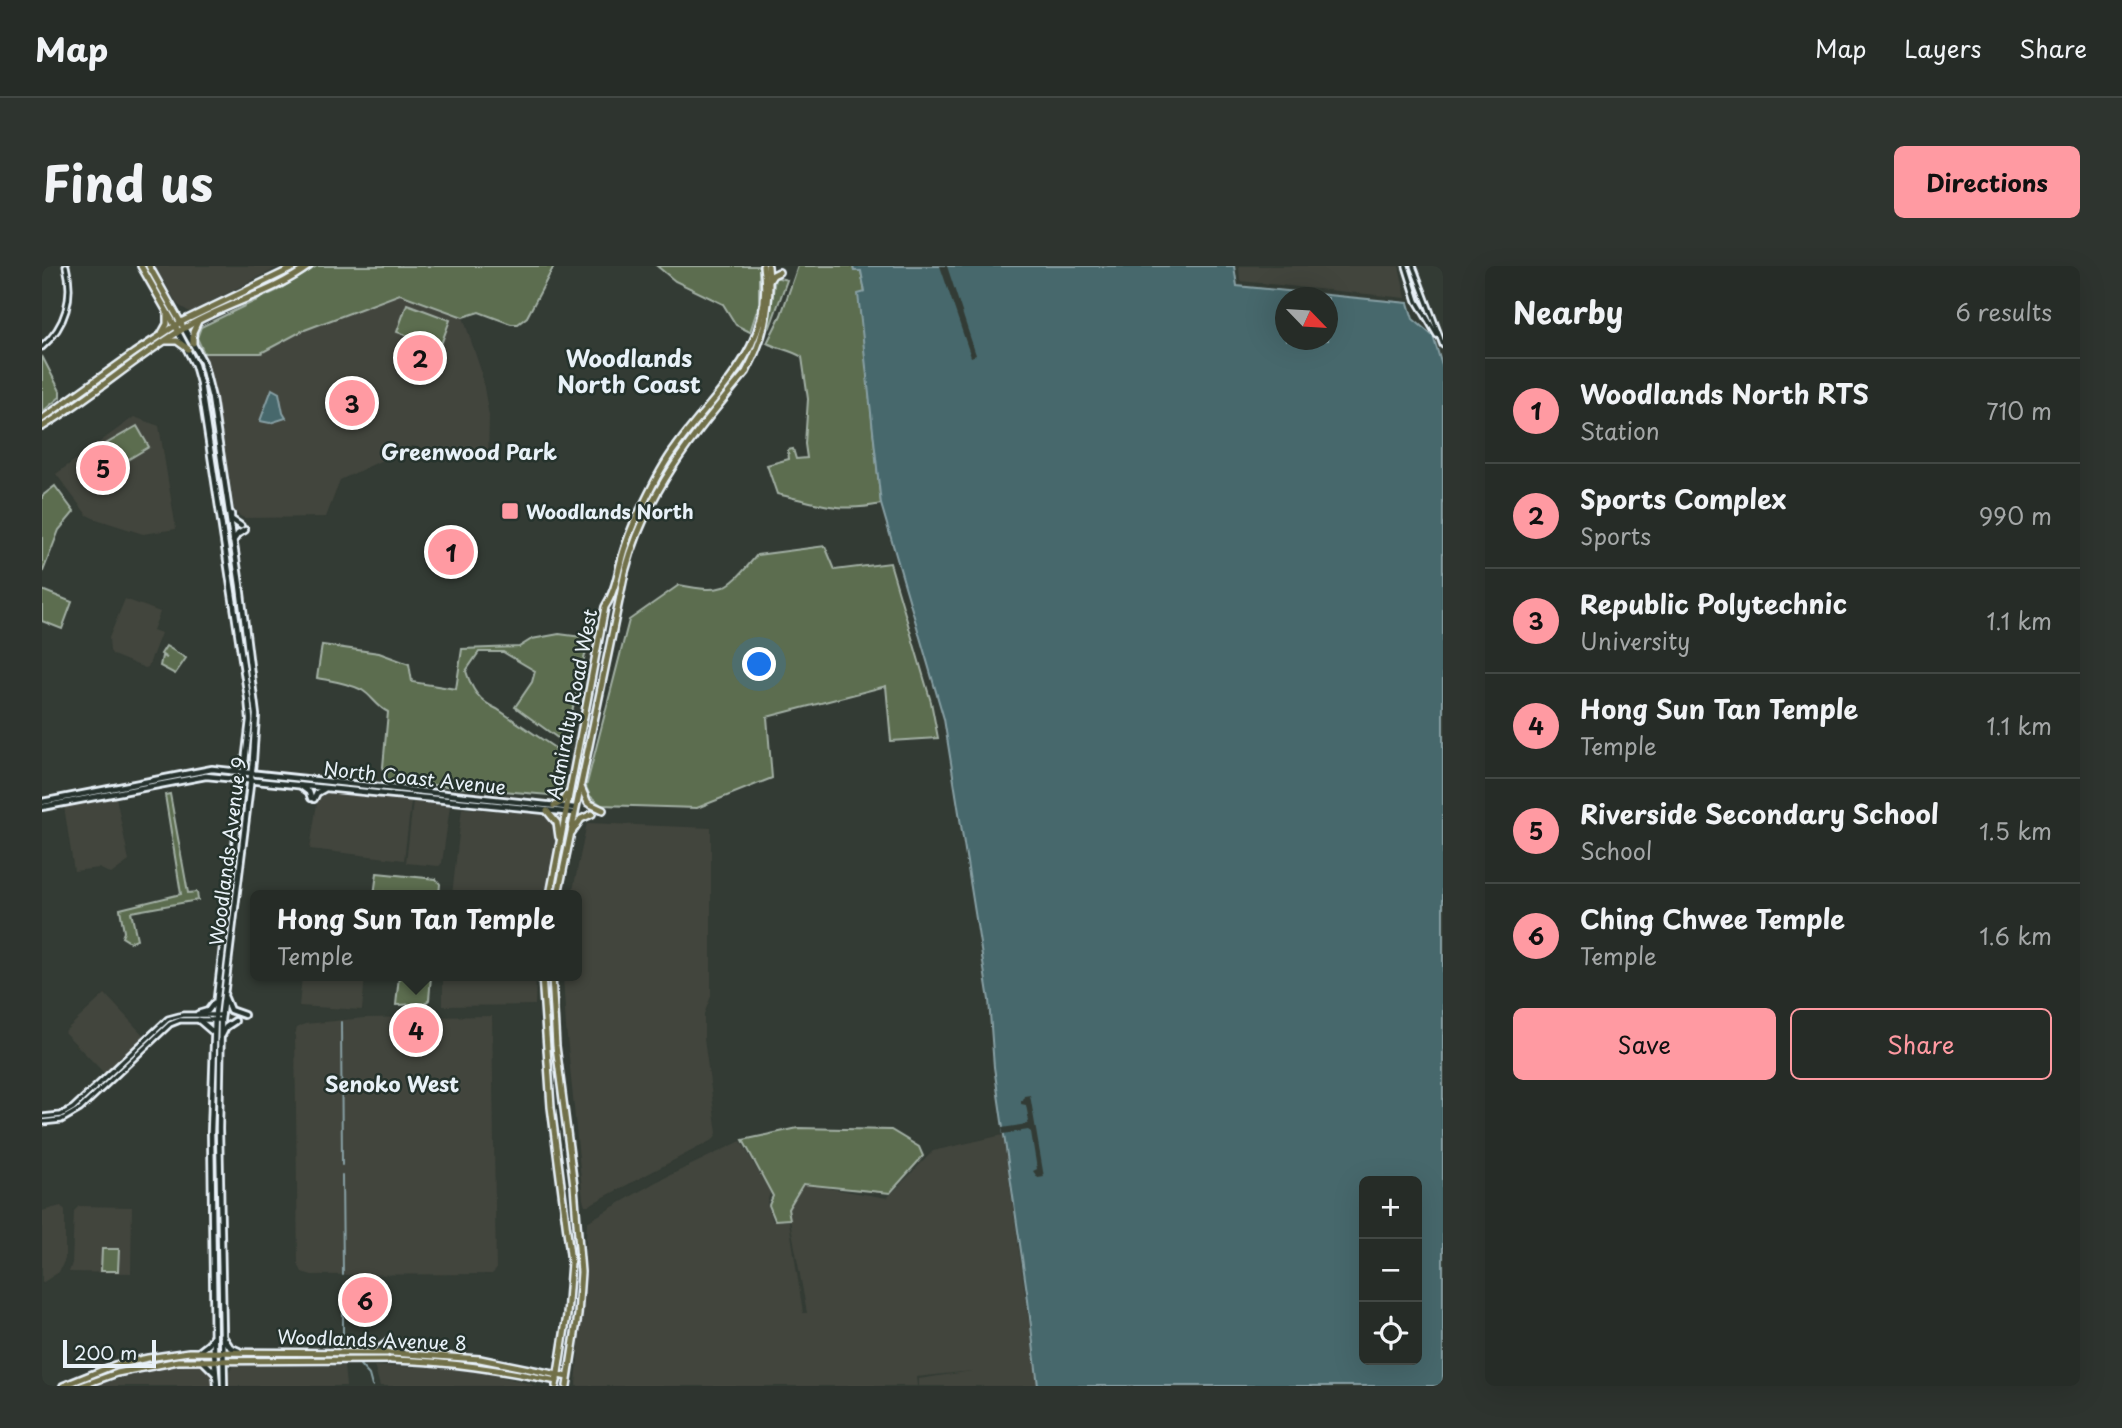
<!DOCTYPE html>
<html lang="en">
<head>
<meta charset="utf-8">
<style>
  body { margin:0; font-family:"Playpen Sans",sans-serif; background:#2e342f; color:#f1f3f6 }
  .controls { position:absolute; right:21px; bottom:21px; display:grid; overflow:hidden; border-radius:10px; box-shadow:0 7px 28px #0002 }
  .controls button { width:63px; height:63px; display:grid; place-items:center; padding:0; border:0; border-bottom:2px solid #424844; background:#262c27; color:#f1f3f6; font:35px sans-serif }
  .compass { position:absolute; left:1233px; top:21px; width:63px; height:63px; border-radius:50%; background:#262c27; box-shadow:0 7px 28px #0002; rotate:115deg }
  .scale { position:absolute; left:21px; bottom:18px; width:93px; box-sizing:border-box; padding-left:7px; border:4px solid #e8f1f8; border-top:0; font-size:19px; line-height:24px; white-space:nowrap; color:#e8f1f8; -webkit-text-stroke:5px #26332d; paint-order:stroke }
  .you { position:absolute; left:718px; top:399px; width:24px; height:24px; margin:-18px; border:5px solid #fff; border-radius:50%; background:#1a73e8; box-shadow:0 0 0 10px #1a73e833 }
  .badge { display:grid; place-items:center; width:46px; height:46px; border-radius:50%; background:#ff9aa2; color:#111; font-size:23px; font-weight:700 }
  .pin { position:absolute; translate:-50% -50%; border:4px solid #fff; box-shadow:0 2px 7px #0006 }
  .popup { position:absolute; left:208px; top:624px; width:332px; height:91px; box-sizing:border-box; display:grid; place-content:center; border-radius:10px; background:#262c27; filter:drop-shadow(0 2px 5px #0005); font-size:23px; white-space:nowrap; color:#a4a7a7 }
  .popup b { font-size:26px; color:#f1f3f6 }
  .popup::after { content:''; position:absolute; left:50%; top:100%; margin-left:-14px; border:14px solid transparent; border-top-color:#262c27 }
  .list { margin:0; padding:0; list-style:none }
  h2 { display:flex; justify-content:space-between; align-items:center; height:91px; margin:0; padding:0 28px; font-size:30px }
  h2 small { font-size:23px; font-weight:400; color:#a4a7a7 }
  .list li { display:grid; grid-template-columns:46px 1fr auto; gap:21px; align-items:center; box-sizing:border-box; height:105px; padding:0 28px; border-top:2px solid #424844 }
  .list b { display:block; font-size:26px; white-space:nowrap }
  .list p { margin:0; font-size:23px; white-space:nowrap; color:#a4a7a7 }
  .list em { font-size:23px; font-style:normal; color:#a4a7a7 }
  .actions { display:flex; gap:14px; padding:21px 28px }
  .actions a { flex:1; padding:16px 0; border:2px solid #ff9aa2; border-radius:10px; text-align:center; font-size:24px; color:#ff9aa2 }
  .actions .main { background:#ff9aa2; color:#111 }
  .icon { flex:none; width:38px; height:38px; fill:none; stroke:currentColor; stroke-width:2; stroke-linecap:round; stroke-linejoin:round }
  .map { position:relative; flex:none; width:1401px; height:1120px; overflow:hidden; border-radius:10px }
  header { display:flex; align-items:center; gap:42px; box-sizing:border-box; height:98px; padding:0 35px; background:#262c27; border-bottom:2px solid #424844 }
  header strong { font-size:33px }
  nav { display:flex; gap:38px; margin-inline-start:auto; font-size:24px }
  .intro { display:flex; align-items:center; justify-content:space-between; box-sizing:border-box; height:168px; padding:0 42px }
  h1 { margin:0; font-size:49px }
  .button { padding:18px 32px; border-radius:10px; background:#ff9aa2; color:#111; font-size:24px; font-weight:700 }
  main { display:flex; gap:42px; padding:0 42px }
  aside { flex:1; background:#262c27; border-radius:10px; box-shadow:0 7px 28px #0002 }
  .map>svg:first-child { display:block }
</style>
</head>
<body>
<header>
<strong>Map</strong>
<nav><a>Map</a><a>Layers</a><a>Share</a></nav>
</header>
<div class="intro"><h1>Find us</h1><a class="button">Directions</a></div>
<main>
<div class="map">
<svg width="1401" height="1120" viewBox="0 0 1401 1120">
  <rect width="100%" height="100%" fill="#333b34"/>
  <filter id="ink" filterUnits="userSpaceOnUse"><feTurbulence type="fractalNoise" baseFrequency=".0143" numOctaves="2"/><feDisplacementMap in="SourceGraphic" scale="14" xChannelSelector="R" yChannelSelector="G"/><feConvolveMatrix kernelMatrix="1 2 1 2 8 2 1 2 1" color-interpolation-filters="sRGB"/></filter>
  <g filter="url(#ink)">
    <g fill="#42453d">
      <polygon points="113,0 239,0 148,46 136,39"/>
      <polygon points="1197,0 1357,0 1364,32 1198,15"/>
      <polygon points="358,28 421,51 439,105 447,150 446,196 370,180 298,214 284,251 202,252 196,249 192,242 173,125 162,87 219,87 260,65"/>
      <polygon points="92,151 117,160 134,263 101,268 51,252 45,249 14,208"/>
      <polygon points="83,333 118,346 111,364 119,367 106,401 103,402 71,389 68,385 67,372"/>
      <polygon points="277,524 369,536 362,594 268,583"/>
      <polygon points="74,531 87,595 69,608 57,602 32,605 22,540"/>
      <polygon points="371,536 408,540 400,597 397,600 364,597"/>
      <polygon points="420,542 506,549 516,565 505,629 410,629"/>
      <polygon points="545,557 669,562 669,730 662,748 662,773 675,867 672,873 547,939 543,939 541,933 524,761 521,710 535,710 535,629 530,629"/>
      <polygon points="260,710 323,710 320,744 257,740"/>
      <polygon points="401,710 494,710 493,739 401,740"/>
      <polygon points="63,728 102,770 63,808 22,766"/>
      <polygon points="450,750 454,1004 450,1008 270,1009 260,1006 256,998 253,769 255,762 263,758 322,752"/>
      <polygon points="961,869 996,1120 877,1120 877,1113 930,1105 874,1111 875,1120 534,1120 545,956 614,916 699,875 728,927 725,937 731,955 747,955 761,1047 765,1047 746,943 761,918 845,932 891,885"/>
      <polygon points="19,940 23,945 23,993 17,1006 0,1017 0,945"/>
      <polygon points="37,940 90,941 89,1007 27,1006 30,997 32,945"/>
      <polygon points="161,1098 168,1104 171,1120 51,1120 110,1103"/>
      <polygon points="192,1099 302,1100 304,1120 186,1120 185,1109"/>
      <polygon points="332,1100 387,1101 441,1106 496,1120 338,1120"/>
    </g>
    <g fill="#5c6d4f" stroke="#a2afa4" stroke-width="2">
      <polygon points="275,0 512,0 485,51 476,58 469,58 437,46 421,51 358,28 260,65 219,87 162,87 155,72 159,61 236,24"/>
      <polygon points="615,0 717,0 717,38 708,66 694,59 681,38 633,15"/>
      <path d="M756,0h55l1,5h7l4,22 -6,2 22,209c-42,9 -64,-1 -104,-10l-10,-29 22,-6 -1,-9 5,-1 3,10 11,-1 -2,-14 3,-45 -6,-42c-11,-7 -23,-8 -35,-14l14,-28z"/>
      <polygon points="733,11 745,14 728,61 727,60"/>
      <polygon points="365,38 408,54 398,81 355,66"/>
      <polygon points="0,90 18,125 18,131 0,146"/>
      <polygon points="95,160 107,181 75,200 64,178"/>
      <polygon points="13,220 32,246 17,264 0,308 0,230"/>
      <path d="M783,280l10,24 55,-7 41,139 7,36 -47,3 -5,-55 -119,31 5,61 -75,30 -96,-3 -11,-9 -4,-9 43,-167 50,-35c47,9 48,5 78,-30z"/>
      <polygon points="0,324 30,336 20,363 0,355"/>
      <path d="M517,368l31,4 -11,38 -13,68 -51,-37 17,-25 3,-11 -32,-19h-24l-13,19c6,19 13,30 31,38l58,39 8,38 -3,4 -11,5 -162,-14 -4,-14 5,-55c-11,-5 -16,-16 -26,-22 -14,-7 -30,-9 -45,-12l5,-33 57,8 30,11 3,18 44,7 6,-40 57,-2 13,-8z"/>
      <polygon points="124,380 144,392 133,408 118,400 120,390 125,392 119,388"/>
      <polygon points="128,528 146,627 155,626 156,634 89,646 95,673 88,676 80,671 82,666 78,643 139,628 123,529"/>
      <polygon points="335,607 394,613 398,618 397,629 332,629"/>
      <polygon points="357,710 389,710 387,734 382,738 354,739"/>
      <polygon points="756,862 849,864 877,881 881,890 848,927 761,918 746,943 748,953 733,954 727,939 731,930 701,874"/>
      <polygon points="60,983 77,983 76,1005 59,1005"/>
    </g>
    <g fill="#46686c" stroke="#879fa4" stroke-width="2" fill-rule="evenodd">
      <path d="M811,0h381l3,20 171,17 5,16 20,17 10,33v1017h-405l-11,-94 -33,-225 -5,-67 -45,-281 -63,-215 -23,-210 7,-2 -4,-21h-7zM1244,32h42v42h-42zM1322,915h53v179h-53z"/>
      <polygon points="230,123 237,127 241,147 244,152 228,157 218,155"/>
    </g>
    <g fill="#333b34">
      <polygon points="898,0 905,0 934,89 929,91"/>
      <polygon points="988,829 1002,911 996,912 991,905 995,903 989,866 986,864 961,868 960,862 985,858 987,855 984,839 979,838 979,835 981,834 982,830"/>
    </g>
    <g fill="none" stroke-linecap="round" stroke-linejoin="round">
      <g stroke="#879fa4" stroke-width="2">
        <polyline points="299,756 300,899"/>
        <polyline points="300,909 301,1009"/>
        <polyline points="301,1022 301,1077"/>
        <polyline points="318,1099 327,1109 330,1120"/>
      </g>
      <defs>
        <g id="tertiary">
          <polyline points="1364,0 1375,35 1395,69"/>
          <polyline points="1371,0 1401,79"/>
          <path d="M0,81c24,-21 32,-50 24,-81"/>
          <polyline points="0,851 19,849 31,842 126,753 141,749 180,749"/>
          <polyline points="0,856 19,854 38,843 128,758 138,754 179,754"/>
        </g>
        <g id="secondary">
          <polyline points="142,62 161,96 170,132 198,319 214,449 211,495 179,754 177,863 182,1120"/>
          <polyline points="136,66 153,99 158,117 206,432 208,454 173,748 169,866 172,1085 175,1120"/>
          <polyline points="189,248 189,253 199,260"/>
          <polyline points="191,275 196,268 203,264"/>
          <polyline points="189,505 195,503 203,493"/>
          <polyline points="189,512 196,518 199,528"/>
          <polyline points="259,520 267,526 269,532"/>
          <polyline points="272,533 275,527 282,523"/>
          <polyline points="0,536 170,503 533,542"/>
          <polyline points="0,541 164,510 532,547"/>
          <polyline points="183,732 188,744 202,749"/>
          <polyline points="156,748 166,745 172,737"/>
          <polyline points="157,754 171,766"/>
          <polyline points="180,769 184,761 193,755"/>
          <polyline points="180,1069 188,1081 197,1085"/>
          <polyline points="349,1077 361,1087"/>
          <polyline points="158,1085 167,1078 171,1071"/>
          <polyline points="334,1086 346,1076"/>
          <polyline points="160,1094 173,1107"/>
        </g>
        <g id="primary">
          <polyline points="99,0 135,63"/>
          <polyline points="107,0 140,59"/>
          <polyline points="727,15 731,9 737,6"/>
          <polyline points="120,67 125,58 125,47"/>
          <polyline points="124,75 135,75 146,83"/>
          <polyline points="151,77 151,66 156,55"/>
          <polyline points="0,153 92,87 139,56 255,0"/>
          <path d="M0,161c51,-31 95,-71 146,-101 39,-23 85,-33 121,-60"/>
          <polyline points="539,521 546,537 561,544"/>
          <polyline points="512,540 520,536 524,529"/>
          <polyline points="505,545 515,557 517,571"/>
          <polyline points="530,566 539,553 550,548"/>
          <path d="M508,629l55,-288c12,-18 13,-40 20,-60 5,-16 11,-30 19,-44 9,-19 19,-39 32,-56 41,-57 100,-101 87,-181"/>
          <path d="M516,629l67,-323c22,-82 68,-136 121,-200 18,-33 26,-67 22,-106"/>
          <polyline points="500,710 509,841 529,996 525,1049 514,1120"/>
          <polyline points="510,710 514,780 532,920 539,1006 536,1049 525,1120"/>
          <polyline points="349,1087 438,1093 526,1111"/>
          <path d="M349,1094c56,1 110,10 166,21"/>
          <polyline points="21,1120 73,1099 106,1092 147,1086 345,1087"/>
          <polyline points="39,1120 75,1107 136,1095 345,1094"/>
        </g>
      </defs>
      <use href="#tertiary" stroke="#e8f1f8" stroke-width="9"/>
      <use href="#secondary" stroke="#e8f1f8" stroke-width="10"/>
      <use href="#primary" stroke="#e8f1f8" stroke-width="10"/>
      <use href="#tertiary" stroke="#26332d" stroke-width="3.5"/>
      <use href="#secondary" stroke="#26332d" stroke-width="4.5"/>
      <use href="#primary" stroke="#716f4a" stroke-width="5"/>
    </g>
  </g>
  <rect fill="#ff9aa2" stroke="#26332d" stroke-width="2.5" x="459" y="236" width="18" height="18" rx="3.5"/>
  <g text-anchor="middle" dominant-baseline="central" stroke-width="5" stroke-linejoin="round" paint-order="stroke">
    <g font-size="19" font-weight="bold" fill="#e8f1f8" stroke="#26332d" text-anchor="start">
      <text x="484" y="245">Woodlands North</text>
    </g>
    <g font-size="19" fill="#e8f1f8" stroke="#26332d">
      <text transform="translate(529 438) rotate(-79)">Admiralty Road West</text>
      <text transform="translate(373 511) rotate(6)">North Coast Avenue</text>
      <text transform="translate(185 585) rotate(-83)">Woodlands Avenue 9</text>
      <text transform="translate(330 1073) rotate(2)">Woodlands Avenue 8</text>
    </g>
    <g font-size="21" font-weight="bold" fill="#e8f1f8" stroke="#26332d">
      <text x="427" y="185">Greenwood Park</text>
      <text x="350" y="817">Senoko West</text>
    </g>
    <g font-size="23" font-weight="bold" fill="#e8f1f8" stroke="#26332d">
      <text x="587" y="91">Woodlands<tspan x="587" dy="26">North Coast</tspan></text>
    </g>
  </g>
</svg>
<div class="controls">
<button>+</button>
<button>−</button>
<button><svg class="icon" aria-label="locate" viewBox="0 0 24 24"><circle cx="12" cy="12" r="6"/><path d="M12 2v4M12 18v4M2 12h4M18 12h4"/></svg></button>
</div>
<svg class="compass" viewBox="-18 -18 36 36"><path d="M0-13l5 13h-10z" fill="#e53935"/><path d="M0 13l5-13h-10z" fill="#a4a7a7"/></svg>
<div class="scale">200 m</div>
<div class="you"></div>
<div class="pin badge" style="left:409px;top:286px">1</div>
<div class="pin badge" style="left:378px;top:92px">2</div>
<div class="pin badge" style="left:310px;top:137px">3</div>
<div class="pin badge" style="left:374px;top:764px">4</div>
<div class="popup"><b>Hong Sun Tan Temple</b>Temple</div>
<div class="pin badge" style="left:61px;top:202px">5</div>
<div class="pin badge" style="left:323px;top:1034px">6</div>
</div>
<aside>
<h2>Nearby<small>6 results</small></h2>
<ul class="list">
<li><span class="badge">1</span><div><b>Woodlands North RTS</b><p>Station</p></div><em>710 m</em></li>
<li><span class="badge">2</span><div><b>Sports Complex</b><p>Sports</p></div><em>990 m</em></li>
<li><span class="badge">3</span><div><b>Republic Polytechnic</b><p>University</p></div><em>1.1 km</em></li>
<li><span class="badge">4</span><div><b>Hong Sun Tan Temple</b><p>Temple</p></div><em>1.1 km</em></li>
<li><span class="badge">5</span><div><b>Riverside Secondary School</b><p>School</p></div><em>1.5 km</em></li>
<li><span class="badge">6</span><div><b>Ching Chwee Temple</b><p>Temple</p></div><em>1.6 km</em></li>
</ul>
<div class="actions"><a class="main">Save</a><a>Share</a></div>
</aside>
</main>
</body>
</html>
